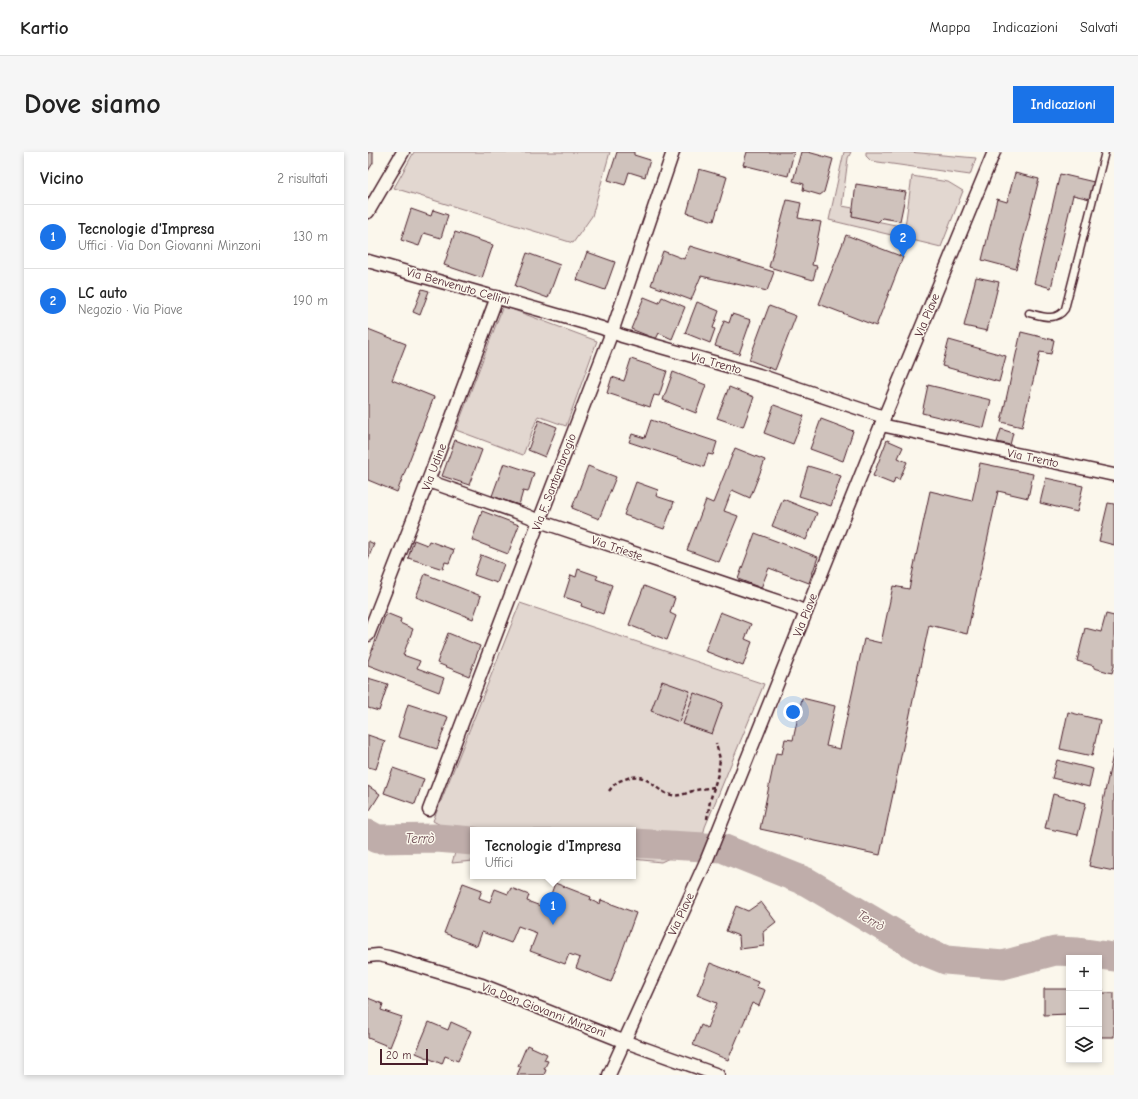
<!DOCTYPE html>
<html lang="it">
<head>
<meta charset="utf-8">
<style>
  body { margin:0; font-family:"Comic Neue",sans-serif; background:#f6f6f6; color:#222 }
  .controls { position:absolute; right:12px; bottom:12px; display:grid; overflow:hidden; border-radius:0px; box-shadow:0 2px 6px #0003 }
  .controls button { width:36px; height:36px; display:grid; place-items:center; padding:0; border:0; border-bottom:1px solid #e0e0e0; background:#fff; color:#222; font:20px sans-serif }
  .scale { position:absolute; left:12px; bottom:10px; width:48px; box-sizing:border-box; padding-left:4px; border:2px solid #4a1f2b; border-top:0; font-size:11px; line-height:14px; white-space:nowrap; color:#4a1f2b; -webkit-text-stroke:3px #fbf7ec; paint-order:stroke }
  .you { position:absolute; left:425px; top:560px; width:14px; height:14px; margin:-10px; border:3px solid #fff; border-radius:50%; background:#1a73e8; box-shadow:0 0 0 6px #1a73e833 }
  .badge { display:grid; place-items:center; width:26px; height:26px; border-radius:50%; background:#1a73e8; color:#fff; font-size:13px; font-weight:700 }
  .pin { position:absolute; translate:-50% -33px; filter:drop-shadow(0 1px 2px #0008) }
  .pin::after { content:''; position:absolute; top:21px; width:14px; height:12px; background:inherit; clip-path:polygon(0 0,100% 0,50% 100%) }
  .popup { position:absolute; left:102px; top:675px; width:166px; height:52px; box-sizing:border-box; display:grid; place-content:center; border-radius:0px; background:#fff; filter:drop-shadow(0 1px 3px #0005); font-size:13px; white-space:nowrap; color:#767676 }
  .popup b { font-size:15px; color:#222 }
  .popup::after { content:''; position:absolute; left:50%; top:100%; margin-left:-8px; border:8px solid transparent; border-top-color:#fff }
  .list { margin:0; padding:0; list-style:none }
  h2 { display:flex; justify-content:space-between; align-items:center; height:52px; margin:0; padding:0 16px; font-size:17px }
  h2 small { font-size:13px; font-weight:400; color:#767676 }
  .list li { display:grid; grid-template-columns:26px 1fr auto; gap:12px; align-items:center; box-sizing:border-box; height:64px; padding:0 16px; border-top:1px solid #e0e0e0 }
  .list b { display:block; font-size:15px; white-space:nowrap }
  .list p { margin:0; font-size:13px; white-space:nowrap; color:#767676 }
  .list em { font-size:13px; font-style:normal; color:#767676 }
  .icon { flex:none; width:22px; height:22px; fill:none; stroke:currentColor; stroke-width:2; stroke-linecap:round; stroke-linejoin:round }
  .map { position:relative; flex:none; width:746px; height:923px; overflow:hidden; border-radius:0px }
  header { display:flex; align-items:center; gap:24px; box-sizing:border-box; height:56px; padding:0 20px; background:#fff; border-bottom:1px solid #e0e0e0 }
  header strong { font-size:19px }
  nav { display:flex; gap:22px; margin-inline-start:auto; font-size:14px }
  .intro { display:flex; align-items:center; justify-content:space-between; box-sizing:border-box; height:96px; padding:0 24px }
  h1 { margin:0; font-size:28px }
  .button { padding:10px 18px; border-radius:0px; background:#1a73e8; color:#fff; font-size:14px; font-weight:700 }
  main { display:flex; gap:24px; padding:0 24px }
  aside { flex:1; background:#fff; border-radius:0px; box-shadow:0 2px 6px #0003 }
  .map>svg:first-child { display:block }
</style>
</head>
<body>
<header>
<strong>Kartio</strong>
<nav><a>Mappa</a><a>Indicazioni</a><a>Salvati</a></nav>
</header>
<div class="intro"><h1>Dove siamo</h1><a class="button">Indicazioni</a></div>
<main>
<aside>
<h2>Vicino<small>2 risultati</small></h2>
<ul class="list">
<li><span class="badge">1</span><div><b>Tecnologie d'Impresa</b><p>Uffici · Via Don Giovanni Minzoni</p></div><em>130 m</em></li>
<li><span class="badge">2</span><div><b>LC auto</b><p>Negozio · Via Piave</p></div><em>190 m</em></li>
</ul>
</aside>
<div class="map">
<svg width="746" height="923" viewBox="0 0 746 923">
  <rect width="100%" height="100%" fill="#fbf7ec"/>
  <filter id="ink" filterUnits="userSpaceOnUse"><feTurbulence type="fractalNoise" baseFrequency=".025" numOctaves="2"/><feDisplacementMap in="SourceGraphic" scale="8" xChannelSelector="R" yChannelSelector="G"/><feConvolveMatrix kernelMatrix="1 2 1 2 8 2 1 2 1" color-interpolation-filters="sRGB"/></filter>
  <g filter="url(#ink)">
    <g fill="#e2d7d0" stroke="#967b7e">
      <polygon points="46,0 242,0 224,64 205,91 26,36"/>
      <polygon points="476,0 483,0 480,6 474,54 485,56 484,64 537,75 544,24 580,30 595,39 573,95 461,68"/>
      <polygon points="498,0 541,0 608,6 602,23 503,9 498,4"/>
      <polygon points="135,154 229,189 198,274 170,264 155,303 88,278"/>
      <polygon points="152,451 396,532 337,675 333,691 265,686 265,678 105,678 105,685 91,683 65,669"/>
      <polygon points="89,694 105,694 105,709 84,711"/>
      <polygon points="265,696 317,699 293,710 265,707"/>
    </g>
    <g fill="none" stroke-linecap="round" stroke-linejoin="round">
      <g stroke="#bfadaa" stroke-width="29">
        <polyline points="0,682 9,687 69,686 105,689"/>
        <polyline points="265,691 354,696 439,730 558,800 578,808 635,813 687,799 710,800 746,805"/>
      </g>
    </g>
    <g fill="#cfc2bc" stroke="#4a1f2b">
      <polygon points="0,0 5,0 5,11 0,19"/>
      <polygon points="249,0 266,0 266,3 282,8 277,25 261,20 257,33 240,28"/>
      <polygon points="379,0 426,0 420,24 375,13"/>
      <polygon points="433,0 440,0 465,7 456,40 452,43 435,38 436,32 425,29"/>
      <polygon points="331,17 359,25 346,69 319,61"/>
      <polygon points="647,21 671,27 648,117 614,108 629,47 639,50"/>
      <polygon points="692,22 726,30 722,47 705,43 683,136 666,131"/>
      <polygon points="488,32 538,40 532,69 514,66 510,70 484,64"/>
      <polygon points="419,48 433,51 430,66 453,70 444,113 449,114 445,128 401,115"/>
      <polygon points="43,57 63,64 65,58 80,63 73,86 56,81 51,94 33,88"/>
      <polygon points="87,80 125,93 114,126 76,113"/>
      <polygon points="478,83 535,105 508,174 451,152"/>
      <polygon points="322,94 406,120 399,139 333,124 323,148 283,133 295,99 316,107"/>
      <polygon points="219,100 247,110 237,138 209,128"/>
      <polygon points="159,101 192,113 180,146 147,134"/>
      <polygon points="608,125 631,130 619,179 596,174"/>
      <polygon points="54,137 61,139 52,163 45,160"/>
      <polygon points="276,145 291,151 294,145 317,155 304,187 291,181 288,187 263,177"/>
      <polygon points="329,150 351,159 345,176 347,177 342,191 317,181"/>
      <polygon points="401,154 428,164 407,218 381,208"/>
      <polygon points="364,162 383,168 371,202 347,194 356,169 361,171"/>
      <polygon points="0,177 38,192 24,228 66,245 29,340 0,328"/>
      <polygon points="653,180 686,188 683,202 672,200 654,275 633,270"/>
      <polygon points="581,188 638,204 631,230 574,214"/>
      <polygon points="263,207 299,219 291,244 286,243 282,255 239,241 244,225 256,229"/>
      <polygon points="305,220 338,233 328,261 295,248"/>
      <polygon points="560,233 623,248 616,276 554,261"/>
      <polygon points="361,235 386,245 375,275 349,266"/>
      <polygon points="406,253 436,264 425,292 396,281"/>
      <polygon points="453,267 485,279 475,309 442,297"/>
      <polygon points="171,268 189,275 177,305 160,298"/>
      <polygon points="283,268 349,290 345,303 340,302 336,315 261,290 264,282 277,286"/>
      <polygon points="633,277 645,281 642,293 629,290"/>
      <polygon points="87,288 114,298 101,333 74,324"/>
      <polygon points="519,288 535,295 530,306 539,310 531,328 527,326 525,332 505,324"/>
      <polygon points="367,296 397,308 382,346 364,338 356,359 370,364 351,410 319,398 338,348 345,351"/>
      <polygon points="136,311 166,321 160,340 155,339 151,353 124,344"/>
      <polygon points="612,311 665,322 660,346 630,339 599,482 561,473 512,703 392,677 408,601 414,602 417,587 425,588 434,546 467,554 458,594 472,597 496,487 513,491 525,434 541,437 562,339 604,349"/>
      <polygon points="220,314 248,325 231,367 204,356"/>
      <polygon points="440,314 473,324 463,354 431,344"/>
      <polygon points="678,326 715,334 709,360 672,351"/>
      <polygon points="268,330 290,338 288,344 306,350 296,377 256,363"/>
      <polygon points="415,347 449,361 438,388 404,374"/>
      <polygon points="740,351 746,352 746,393 731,389"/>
      <polygon points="114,359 151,373 140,402 104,388"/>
      <polygon points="387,381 450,405 441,431 401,416 393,436 370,427"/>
      <polygon points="46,388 59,393 61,389 86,398 81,411 77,410 75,417 40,406"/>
      <polygon points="0,389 6,392 0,407"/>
      <polygon points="113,403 136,412 129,431 106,423"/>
      <polygon points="210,417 230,424 228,427 244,433 235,462 213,454 214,451 196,445 203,423 208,425"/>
      <polygon points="57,422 113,444 105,467 48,445"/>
      <polygon points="276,434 307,446 302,461 308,464 299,488 261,473"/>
      <polygon points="352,460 383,472 377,487 384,490 375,514 337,499"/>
      <polygon points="18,461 33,467 32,471 45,477 35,503 52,509 49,516 76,526 71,540 0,513 0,509"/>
      <polygon points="738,462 746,464 746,514 744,521 726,516 726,514 709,509 717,476 733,480"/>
      <polygon points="80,481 112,494 101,524 69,511"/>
      <polygon points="0,526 20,532 11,559 0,556"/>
      <polygon points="294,529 322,539 311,570 283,559"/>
      <polygon points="326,541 355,551 344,582 315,572"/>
      <polygon points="40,552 80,565 69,597 30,585"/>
      <polygon points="700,560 732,568 724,604 692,597"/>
      <polygon points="0,583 17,589 8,617 0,615"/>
      <polygon points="746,598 746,719 721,714"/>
      <polygon points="689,608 725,617 721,635 684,626"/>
      <polygon points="25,616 56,627 47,652 16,641"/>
      <polygon points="0,634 12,642 2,658 0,657"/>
      <polygon points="685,642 718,651 710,683 677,676"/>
      <polygon points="95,731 114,738 111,746 122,750 127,737 140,742 143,736 161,743 159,749 178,756 187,731 223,745 222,748 232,752 233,748 268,761 243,830 208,816 212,806 201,802 197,812 162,799 169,781 150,774 143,791 114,780 109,794 76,781"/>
      <polygon points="393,750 408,770 395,780 396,794 372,797 371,784 358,779 368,754 380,759"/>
      <polygon points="342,811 390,830 388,835 397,838 391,854 384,851 360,908 325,893 333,873 339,876 349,851 329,843"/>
      <polygon points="676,837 701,837 701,862 676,863"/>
      <polygon points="731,837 735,837 734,841 746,841 746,885 731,885"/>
      <polygon points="0,846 15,852 13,858 34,865 22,895 0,886"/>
      <polygon points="61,870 80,878 83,870 103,879 90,909 77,904 74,912 48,901"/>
      <polygon points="159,893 179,902 176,908 180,909 176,917 178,918 176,923 149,923 153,914 150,914"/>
    </g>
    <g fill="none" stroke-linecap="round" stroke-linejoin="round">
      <defs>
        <path id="service" d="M661,161c13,3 27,9 36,-4l40,-157"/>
        <g id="minor">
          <polyline points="0,60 35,0"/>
          <polyline points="0,109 179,160 234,176 254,184 391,223 516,265"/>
          <polyline points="513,273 746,323"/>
          <polyline points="60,329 160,364 171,369 427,455 438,460"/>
          <polyline points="0,483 60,329 129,145"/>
          <polyline points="61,658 171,369 244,180 305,0"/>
          <polyline points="0,804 10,803 20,805 114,833 247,886 350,923"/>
          <polyline points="241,923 339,707 513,273 626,0"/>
        </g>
      </defs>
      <use href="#service" stroke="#4a1f2b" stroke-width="9"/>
      <use href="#minor" stroke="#4a1f2b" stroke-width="15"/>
      <g stroke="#4a1f2b" stroke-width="2.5" stroke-dasharray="4 3" stroke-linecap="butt">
        <path d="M241,639c8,-10 7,-9 19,-13 20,-7 26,14 44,17 8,2 16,-3 24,-5 6,-1 12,-2 18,-3"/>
        <polyline points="339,667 342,649 350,622 352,607 348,591"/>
      </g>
      <use href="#service" stroke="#fbf7ec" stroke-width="6"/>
      <use href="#minor" stroke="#fbf7ec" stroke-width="12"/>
    </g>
  </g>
  <g text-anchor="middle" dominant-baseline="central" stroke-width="3" stroke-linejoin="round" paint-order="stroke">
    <g font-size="12" fill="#4a1f2b" stroke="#fbf7ec">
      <text transform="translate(90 134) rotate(16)">Via Benvenuto Cellini</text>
      <text transform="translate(559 163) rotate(-67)">Via Piave</text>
      <text transform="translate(348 211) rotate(16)">Via Trento</text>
      <text transform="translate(665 306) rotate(12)">Via Trento</text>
      <text transform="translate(66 315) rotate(-69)">Via Udine</text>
      <text transform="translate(186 330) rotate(-69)">Via F. Santambrogio</text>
      <text transform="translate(249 396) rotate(19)">Via Trieste</text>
      <text transform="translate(437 463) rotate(-68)">Via Piave</text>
      <text transform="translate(313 762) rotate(-65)">Via Piave</text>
      <text transform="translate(176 858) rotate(21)">Via Don Giovanni Minzoni</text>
    </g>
    <g font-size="13" font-style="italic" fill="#6d4a51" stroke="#fbf7ec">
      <text x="52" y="686">Terrò</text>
      <text transform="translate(503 768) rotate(30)">Terrò</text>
    </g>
  </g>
</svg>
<div class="controls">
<button>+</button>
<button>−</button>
<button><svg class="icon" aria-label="layers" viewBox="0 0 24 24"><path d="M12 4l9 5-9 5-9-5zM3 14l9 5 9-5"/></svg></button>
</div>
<div class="scale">20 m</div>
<div class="you"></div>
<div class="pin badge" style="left:185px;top:773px">1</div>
<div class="popup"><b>Tecnologie d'Impresa</b>Uffici</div>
<div class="pin badge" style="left:535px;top:105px">2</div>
</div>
</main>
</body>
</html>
